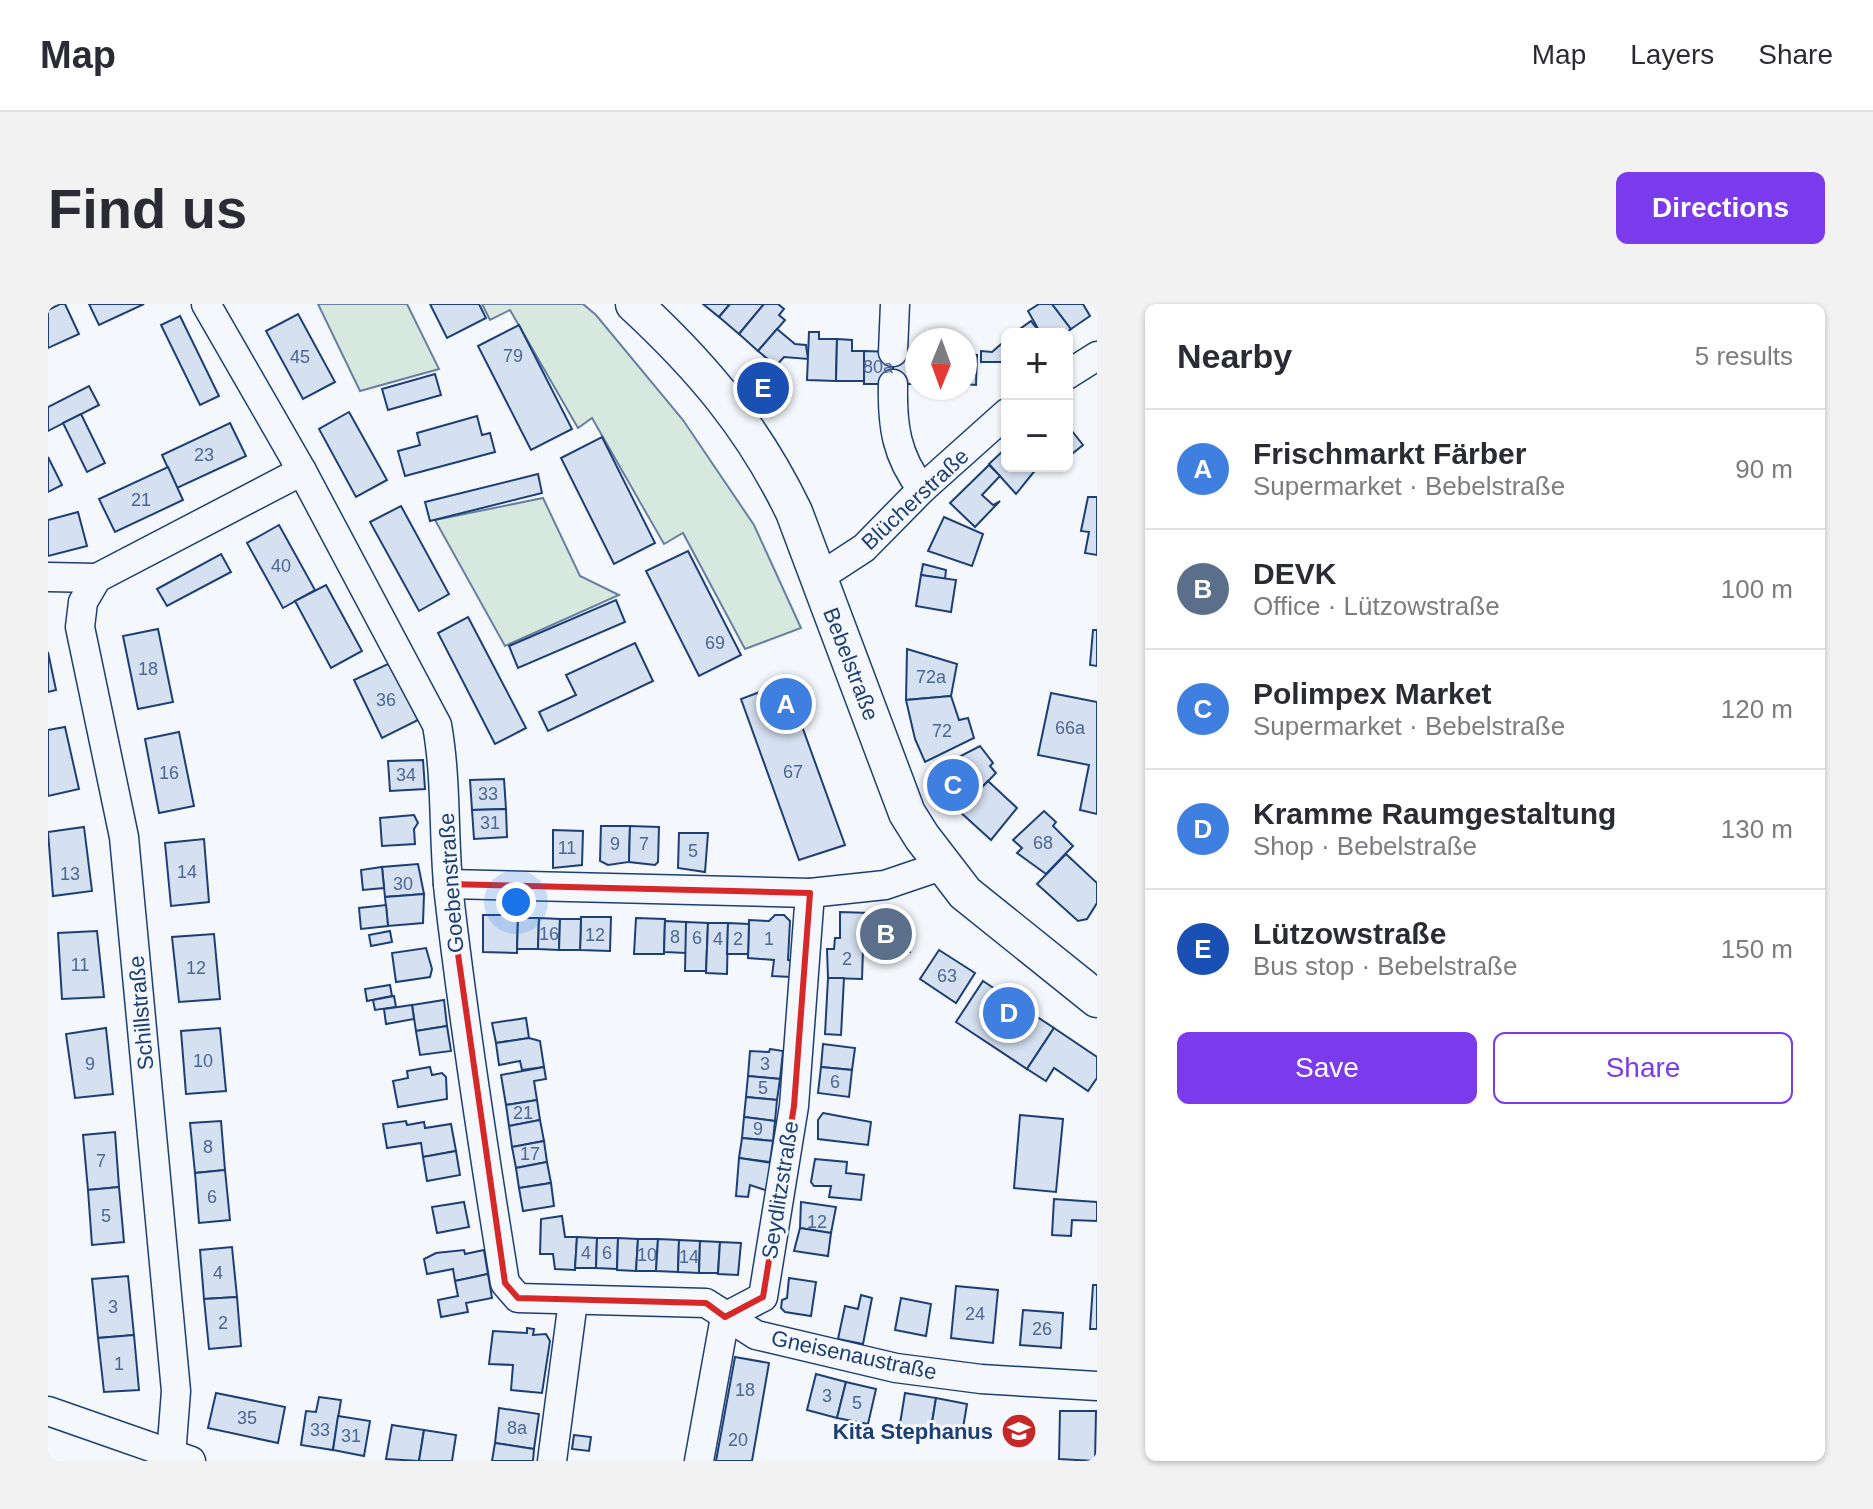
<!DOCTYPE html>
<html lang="en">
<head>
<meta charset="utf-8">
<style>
  body { margin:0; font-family:Arial,sans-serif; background:#f2f2f3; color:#2b2b33 }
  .controls { position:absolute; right:24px; top:24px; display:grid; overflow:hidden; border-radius:12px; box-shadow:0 2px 6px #0004 }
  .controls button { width:72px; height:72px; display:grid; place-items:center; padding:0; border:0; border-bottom:2px solid #e1e1e2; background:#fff; color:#2b2b33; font:40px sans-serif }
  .compass { position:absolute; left:857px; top:24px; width:72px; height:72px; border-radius:50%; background:#fff; box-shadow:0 2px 6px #0004; rotate:181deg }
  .you { position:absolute; left:468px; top:598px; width:28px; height:28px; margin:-20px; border:6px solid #fff; border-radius:50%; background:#1a73e8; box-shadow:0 0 0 12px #1a73e833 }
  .badge { display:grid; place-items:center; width:52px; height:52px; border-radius:50%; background:#7c3aed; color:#fff; font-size:26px; font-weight:700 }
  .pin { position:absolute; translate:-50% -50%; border:4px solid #fff; box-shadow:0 2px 8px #0006 }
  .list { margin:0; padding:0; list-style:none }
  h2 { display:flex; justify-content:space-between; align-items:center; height:104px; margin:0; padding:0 32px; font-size:34px }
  h2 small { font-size:26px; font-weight:400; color:#7c7c81 }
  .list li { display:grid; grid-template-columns:52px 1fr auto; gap:24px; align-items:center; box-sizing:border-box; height:120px; padding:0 32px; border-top:2px solid #e1e1e2 }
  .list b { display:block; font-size:30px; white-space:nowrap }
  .list p { margin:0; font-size:26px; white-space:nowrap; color:#7c7c81 }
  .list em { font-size:26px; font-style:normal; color:#7c7c81 }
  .actions { display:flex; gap:16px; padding:24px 32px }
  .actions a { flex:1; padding:18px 0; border:2px solid #7c3aed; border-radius:12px; text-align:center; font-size:28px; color:#7c3aed }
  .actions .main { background:#7c3aed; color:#fff }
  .map { position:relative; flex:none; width:1049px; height:1157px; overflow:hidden; border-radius:12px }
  header { display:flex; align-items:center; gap:48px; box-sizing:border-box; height:112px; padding:0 40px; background:#fff; border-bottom:2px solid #e1e1e2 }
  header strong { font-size:38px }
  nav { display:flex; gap:44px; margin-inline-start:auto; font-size:28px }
  .intro { display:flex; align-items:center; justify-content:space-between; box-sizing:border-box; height:192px; padding:0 48px }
  h1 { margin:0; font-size:56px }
  .button { padding:20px 36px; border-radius:12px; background:#7c3aed; color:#fff; font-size:28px; font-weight:700 }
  main { display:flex; gap:48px; padding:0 48px }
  aside { flex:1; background:#fff; border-radius:12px; box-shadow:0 2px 6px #0004 }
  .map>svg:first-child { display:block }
</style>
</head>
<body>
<header>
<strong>Map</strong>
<nav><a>Map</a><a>Layers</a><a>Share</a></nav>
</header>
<div class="intro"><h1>Find us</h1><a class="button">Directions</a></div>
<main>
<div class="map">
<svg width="1049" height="1157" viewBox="0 0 1049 1157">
  <rect width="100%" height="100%" fill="#f4f7fb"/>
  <g fill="#d7e8df" stroke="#687fa3" stroke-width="2">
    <polygon points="270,0 359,0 391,65 312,87"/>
    <polygon points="434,0 535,0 548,11 635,116 706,221 753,324 697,345 635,229 616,240 544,114 530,124 462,6 442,16"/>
    <polygon points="495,194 532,272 571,291 457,342 387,216"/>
  </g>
  <g fill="#d5e0f0" stroke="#1d3f73" stroke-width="2">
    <polygon points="12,0 17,0 31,30 0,44 0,6"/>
    <polygon points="41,0 96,0 51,21"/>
    <polygon points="382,0 431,0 438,14 399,34"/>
    <polygon points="655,0 682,0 671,13"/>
    <polygon points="682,0 716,0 691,30 671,13"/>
    <polygon points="716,0 730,0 736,5 731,11 737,16 710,47 691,30"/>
    <polygon points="991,0 1004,0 1023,25 1016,30 993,30 980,7"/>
    <polygon points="1004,0 1035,0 1042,12 1023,25"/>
    <polygon points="250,10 287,78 255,95 218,27"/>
    <polygon points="132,12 171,92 152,101 113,21"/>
    <polygon points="983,17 993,30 965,30"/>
    <polygon points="471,21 524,125 483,146 430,42"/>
    <polygon points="729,25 747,40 758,41 760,55 736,53 728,62 710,47"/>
    <polygon points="761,28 771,28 771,35 789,35 788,77 759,76"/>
    <polygon points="789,35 804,36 804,47 816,47 816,77 788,77"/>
    <polygon points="959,35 959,66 953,58 933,58 933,47 944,48"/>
    <polygon points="816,47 845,48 845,80 816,80"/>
    <rect x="845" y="48" width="24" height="32"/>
    <polygon points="917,50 929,51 928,81 917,80"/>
    <polygon points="387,70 393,91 340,106 334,85"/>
    <polygon points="41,82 51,101 0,127 0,103"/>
    <polygon points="301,108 339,176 308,193 271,125"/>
    <polygon points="33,110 57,159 39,168 15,119"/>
    <polygon points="429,112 434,131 442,129 447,148 357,172 350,147 372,141 369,129"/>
    <polygon points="182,119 198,152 129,184 114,151"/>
    <polygon points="1024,127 1035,141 1019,154 1019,131"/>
    <polygon points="554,133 607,239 566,260 513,154"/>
    <polygon points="959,143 959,162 989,164 968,190 941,160"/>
    <polygon points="0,153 14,181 0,188"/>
    <polygon points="941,161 952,172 934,191 945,201 952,197 927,223 902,199"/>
    <polygon points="120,163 135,196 67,228 51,195"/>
    <polygon points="490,170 494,189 382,217 377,198"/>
    <polygon points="1040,193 1049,193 1049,251 1037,249 1041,228 1033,227"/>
    <polygon points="353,202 401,290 371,307 322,218"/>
    <polygon points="30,208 39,242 0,252 0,216"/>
    <polygon points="896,213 935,230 924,262 880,247"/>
    <polygon points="231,221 267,286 235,304 199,239"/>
    <polygon points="640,247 693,351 651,372 598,267"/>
    <polygon points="173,250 183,268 119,302 109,285"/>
    <polygon points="875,260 898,266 897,275 873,271"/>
    <polygon points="873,271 908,276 903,308 868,302"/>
    <polygon points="278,281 314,347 283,364 247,297"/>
    <polygon points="568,296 577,318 470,364 461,342"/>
    <polygon points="420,313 478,424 447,440 390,329"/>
    <polygon points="110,325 125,398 90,405 75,332"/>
    <polygon points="1045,326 1049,326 1049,362 1042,361"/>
    <polygon points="587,339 605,377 500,427 491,408 528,391 518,371"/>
    <polygon points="859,345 909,360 903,392 858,396"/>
    <polygon points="0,348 8,386 0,388"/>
    <polygon points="342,359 370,416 334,434 306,376"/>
    <polygon points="738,378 797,541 751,556 693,395"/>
    <polygon points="1003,389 1049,398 1049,510 1032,506 1041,461 990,451"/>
    <polygon points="903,392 911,416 920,414 926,434 877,458 867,435 858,396"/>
    <polygon points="17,423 31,485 0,492 0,426"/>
    <polygon points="131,428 146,502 111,509 97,435"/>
    <polygon points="932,442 945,459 942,462 948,469 911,507 882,468"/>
    <polygon points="375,456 377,485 342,487 340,457"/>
    <polygon points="456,475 458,505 424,506 422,476"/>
    <polygon points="940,477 969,504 943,536 911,507"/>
    <polygon points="458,505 459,533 426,535 424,506"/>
    <polygon points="996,507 1008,518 1005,522 1025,542 998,570 969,549 974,544 965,536"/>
    <polygon points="366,511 370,519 366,525 367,540 334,542 332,514"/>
    <polygon points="553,522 582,522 581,558 560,561 552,557"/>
    <polygon points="582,522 611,523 610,558 607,561 581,558"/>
    <polygon points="36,523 44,587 5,592 0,528"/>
    <polygon points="505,526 535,527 534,561 505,564"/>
    <polygon points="631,529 660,529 657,568 630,564"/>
    <polygon points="156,535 161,598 123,602 117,539"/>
    <polygon points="1018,550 1049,579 1049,599 1039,615 1030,617 989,580"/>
    <polygon points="370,560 376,590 337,593 334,563"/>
    <polygon points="334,563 336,584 315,586 313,566"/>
    <polygon points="376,590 375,619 340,622 337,593"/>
    <polygon points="338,601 340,622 313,625 311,604"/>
    <polygon points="792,608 851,610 851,620 860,620 862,648 815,646 814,675 780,674 779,645 786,645 787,634 792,634"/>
    <polygon points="435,611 470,611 469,649 435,648"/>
    <polygon points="727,611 736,611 742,617 740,656 744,657 743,673 724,672 726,656 700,654 701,616 721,617"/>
    <polygon points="533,613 563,613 562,647 532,646"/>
    <polygon points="470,614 491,614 490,645 469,645"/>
    <polygon points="491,614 512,615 511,646 490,645"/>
    <polygon points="588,614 617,615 616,650 586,650"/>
    <polygon points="512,615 533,615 532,646 511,646"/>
    <polygon points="617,617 638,618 638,649 616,648"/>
    <polygon points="638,618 660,619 658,667 637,667"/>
    <polygon points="660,619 680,619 679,670 658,669"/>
    <polygon points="680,619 701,620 700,650 679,650"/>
    <polygon points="49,627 56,693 14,695 10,629"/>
    <polygon points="342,627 344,638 323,642 321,631"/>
    <polygon points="166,630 172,695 131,698 124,633"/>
    <polygon points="378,644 384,665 382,673 348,678 344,649"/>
    <polygon points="891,646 927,669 908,699 872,675"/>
    <polygon points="780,674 796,674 793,731 777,730"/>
    <polygon points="935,677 1006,724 979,765 908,718"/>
    <polygon points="342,681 344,692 319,697 317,685"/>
    <polygon points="346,692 348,703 327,706 325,696"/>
    <polygon points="396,696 399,722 368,727 364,701"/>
    <polygon points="364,701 366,715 338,720 336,705"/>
    <polygon points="478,714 481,734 448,739 444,719"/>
    <polygon points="399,722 403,747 372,751 368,727"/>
    <polygon points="58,724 65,790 27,794 18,730"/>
    <polygon points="172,724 178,787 138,790 133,727"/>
    <polygon points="1006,724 1049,753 1049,774 1040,787 1006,764 998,777 979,765"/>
    <polygon points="481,734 492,737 496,763 474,766 472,757 451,761 448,739"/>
    <polygon points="775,740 807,744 804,766 773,763"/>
    <polygon points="722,745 735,747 732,775 700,772 702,747 721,748"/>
    <polygon points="382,763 384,771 394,769 398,773 399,795 350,803 345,777 360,774 359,767"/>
    <polygon points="496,763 498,775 486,777 489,796 458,801 453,771"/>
    <polygon points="773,763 804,766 801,793 770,789"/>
    <polygon points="700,772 732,775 729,796 698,793"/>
    <polygon points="698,793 729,796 727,817 696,813"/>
    <polygon points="489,796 492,816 461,822 458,801"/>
    <polygon points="775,809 823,818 820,841 770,835 770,816"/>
    <polygon points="972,811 1015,815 1008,888 966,884"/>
    <polygon points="696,813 727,817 725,837 694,834"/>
    <polygon points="492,816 496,837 464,843 461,822"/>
    <polygon points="173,817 177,866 147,869 142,819"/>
    <polygon points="358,817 359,821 376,818 377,824 403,820 408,847 375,853 373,839 339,844 335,820"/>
    <polygon points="67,828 71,883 40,886 35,831"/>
    <polygon points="694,834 725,837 722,858 691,854"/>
    <polygon points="496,837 499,858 468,864 464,843"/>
    <polygon points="408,847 412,871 379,877 375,853"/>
    <polygon points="691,854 724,859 720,887 702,881 700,893 688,892"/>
    <polygon points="767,855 799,858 798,869 816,871 813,896 781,893 783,882 766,882 763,878"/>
    <polygon points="499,858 503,879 471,884 468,864"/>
    <polygon points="177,866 182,916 151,919 147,869"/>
    <polygon points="503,879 506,902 475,907 471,884"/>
    <polygon points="71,883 76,938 44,941 40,886"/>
    <polygon points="1006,895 1049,898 1049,917 1024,916 1023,932 1004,931"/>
    <polygon points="416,898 421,923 389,929 384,903"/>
    <polygon points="753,898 788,903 783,929 752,924"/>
    <polygon points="514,912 517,933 529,933 527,966 507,965 505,950 492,950 493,915"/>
    <polygon points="752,924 783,929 780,952 746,947"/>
    <polygon points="529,933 549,934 548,964 527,964"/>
    <polygon points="549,934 570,934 569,965 548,964"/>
    <polygon points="570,934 590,935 588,967 569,966"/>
    <polygon points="590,935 610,935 608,967 588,967"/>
    <polygon points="610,935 631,936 630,968 608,967"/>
    <polygon points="631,936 652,937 651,969 630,968"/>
    <polygon points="652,937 672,938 670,969 651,969"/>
    <polygon points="672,938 693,939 690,971 670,970"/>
    <polygon points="184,943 189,993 156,995 152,946"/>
    <polygon points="416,946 417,950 436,946 440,970 407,977 405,965 379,970 376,955 388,949"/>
    <polygon points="440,970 444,994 418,999 420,1008 393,1013 390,996 410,992 407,977"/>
    <polygon points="80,972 86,1031 50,1034 44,975"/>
    <polygon points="741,974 768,978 763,1012 737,1008 733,1004 734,996 739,994"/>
    <polygon points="1045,981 1049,981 1049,1025 1042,1025"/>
    <polygon points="908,982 950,986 945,1039 903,1034"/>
    <polygon points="813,991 824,994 815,1040 790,1035 797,1002 810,1005"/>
    <polygon points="189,993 193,1042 161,1045 156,995"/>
    <polygon points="853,994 883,1000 878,1032 847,1026"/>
    <polygon points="975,1006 1015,1009 1013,1044 972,1041"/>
    <polygon points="479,1024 486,1025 485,1031 498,1030 502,1037 494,1089 463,1086 465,1061 441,1060 445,1027 479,1029"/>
    <polygon points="86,1031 91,1086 56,1088 50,1034"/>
    <polygon points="687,1053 721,1059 704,1157 668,1157"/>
    <polygon points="768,1070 798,1078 789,1114 759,1106"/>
    <polygon points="798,1078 828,1085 820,1120 789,1114"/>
    <polygon points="168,1089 237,1103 230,1139 160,1124"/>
    <polygon points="857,1089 888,1094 882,1131 851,1126"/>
    <polygon points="271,1093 293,1096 285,1146 253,1141 258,1107 268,1108"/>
    <polygon points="888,1094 919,1100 913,1136 882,1131"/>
    <polygon points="451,1104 491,1110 486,1145 447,1139"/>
    <polygon points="1012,1107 1048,1107 1047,1157 1011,1155"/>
    <polygon points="290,1112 322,1117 316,1152 285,1146"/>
    <polygon points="344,1121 376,1126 371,1157 338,1155"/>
    <polygon points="376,1126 408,1131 404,1157 371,1157"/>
    <polygon points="526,1131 543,1133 541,1147 524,1145"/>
    <polygon points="447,1139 486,1145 485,1157 444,1157"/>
  </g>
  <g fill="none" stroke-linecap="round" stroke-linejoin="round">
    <defs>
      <g id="minor">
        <path d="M158,0l96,167 135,254c10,56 6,114 12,170 15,130 35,259 56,388l13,15 188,5 50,32 140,33 85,11 116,7"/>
        <polyline points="845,48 847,0"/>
        <polyline points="1019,71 1049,52"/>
        <path d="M845,80c-1,41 3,72 29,105"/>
        <polyline points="0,273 49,274"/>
        <polyline points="770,274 816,244 874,185 959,109"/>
        <polyline points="400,580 762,589 837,581 893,562"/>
        <polyline points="0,1107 143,1157"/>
        <polyline points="123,1152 128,1087 76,533 32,323 35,298 49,274 254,167"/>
        <polyline points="504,1157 525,997"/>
        <polyline points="651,1157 677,1013 715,993 746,802 762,589"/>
      </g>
      <path id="major" d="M586,0c68,63 119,123 160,208l113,301 15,24 43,56 132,106"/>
    </defs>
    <use href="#minor" stroke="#1d3f73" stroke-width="31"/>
    <use href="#major" stroke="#1d3f73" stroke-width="39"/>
    <use href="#minor" stroke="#f4f7fb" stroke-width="28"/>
    <use href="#major" stroke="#f4f7fb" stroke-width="36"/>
  </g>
  <path fill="none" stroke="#d62828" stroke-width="6" stroke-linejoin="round" d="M400,580l362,9 -16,213 -31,191 -38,20 -19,-14 -188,-5 -13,-15z"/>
  <defs>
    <symbol id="school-disc" viewBox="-11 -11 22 22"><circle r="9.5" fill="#c62828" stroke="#f4f7fb"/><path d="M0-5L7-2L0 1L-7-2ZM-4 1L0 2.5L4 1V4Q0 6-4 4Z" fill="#fff"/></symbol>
  </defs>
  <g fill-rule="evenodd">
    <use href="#school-disc" x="951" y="1107" width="40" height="40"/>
  </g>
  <g text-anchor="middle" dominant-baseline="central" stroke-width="6" stroke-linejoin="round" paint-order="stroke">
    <g font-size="18" fill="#4b6792">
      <text x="465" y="52">79</text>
      <text x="252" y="53">45</text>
      <text x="830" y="63">80a</text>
      <text x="156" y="151">23</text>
      <text x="93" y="196">21</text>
      <text x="233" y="262">40</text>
      <text x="667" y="339">69</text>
      <text x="100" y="365">18</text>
      <text x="883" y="373">72a</text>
      <text x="338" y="396">36</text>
      <text x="1022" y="424">66a</text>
      <text x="894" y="427">72</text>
      <text x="745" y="468">67</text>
      <text x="121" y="469">16</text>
      <text x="358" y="471">34</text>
      <text x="440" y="490">33</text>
      <text x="442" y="519">31</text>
      <text x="995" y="539">68</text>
      <text x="567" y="540">9</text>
      <text x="596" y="540">7</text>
      <text x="519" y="544">11</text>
      <text x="645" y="547">5</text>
      <text x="139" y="568">14</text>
      <text x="22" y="570">13</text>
      <text x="355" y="580">30</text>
      <text x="501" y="630">16</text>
      <text x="547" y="631">12</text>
      <text x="627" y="633">8</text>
      <text x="649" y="634">6</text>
      <text x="670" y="635">4</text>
      <text x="690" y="635">2</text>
      <text x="721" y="635">1</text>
      <text x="799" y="655">2</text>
      <text x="32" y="661">11</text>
      <text x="148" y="664">12</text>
      <text x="899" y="672">63</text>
      <text x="155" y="757">10</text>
      <text x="42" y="760">9</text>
      <text x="717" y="760">3</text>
      <text x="787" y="778">6</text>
      <text x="715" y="784">5</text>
      <text x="475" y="809">21</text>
      <text x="710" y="825">9</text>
      <text x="160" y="843">8</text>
      <text x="482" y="850">17</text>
      <text x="53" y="857">7</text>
      <text x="164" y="893">6</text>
      <text x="58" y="912">5</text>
      <text x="769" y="918">12</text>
      <text x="538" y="949">4</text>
      <text x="559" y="949">6</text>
      <text x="599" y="951">10</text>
      <text x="641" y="953">14</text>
      <text x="170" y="969">4</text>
      <text x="65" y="1003">3</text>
      <text x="927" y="1010">24</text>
      <text x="175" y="1019">2</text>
      <text x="994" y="1025">26</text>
      <text x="71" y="1060">1</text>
      <text x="697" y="1086">18</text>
      <text x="779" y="1092">3</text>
      <text x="809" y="1099">5</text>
      <text x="199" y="1114">35</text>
      <text x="469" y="1124">8a</text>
      <text x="272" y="1126">33</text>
      <text x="303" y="1132">31</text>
      <text x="690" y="1136">20</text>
    </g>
    <g font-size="22" fill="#1d3f73" stroke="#f4f7fb">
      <text transform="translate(867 195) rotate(-43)">Blücherstraße</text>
      <text transform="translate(803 360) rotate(69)">Bebelstraße</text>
      <text transform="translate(403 579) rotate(-94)">Goebenstraße</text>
      <text transform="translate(93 709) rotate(-95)">Schillstraße</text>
      <text transform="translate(732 886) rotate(-81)">Seydlitzstraße</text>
      <text transform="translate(806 1051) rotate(12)">Gneisenaustraße</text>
    </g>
    <g font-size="22" font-weight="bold" fill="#1d3f73" stroke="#f4f7fb" text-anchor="end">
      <text x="945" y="1127">Kita Stephanus</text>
    </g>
  </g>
</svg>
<div class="controls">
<button>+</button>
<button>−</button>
</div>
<svg class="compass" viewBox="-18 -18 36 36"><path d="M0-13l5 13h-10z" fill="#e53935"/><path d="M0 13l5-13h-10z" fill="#7c7c81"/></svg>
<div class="you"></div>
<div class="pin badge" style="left:738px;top:400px;background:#3f7fe0">A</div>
<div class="pin badge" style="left:838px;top:630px;background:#5c6f8a">B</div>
<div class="pin badge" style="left:905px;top:481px;background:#3f7fe0">C</div>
<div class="pin badge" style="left:961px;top:709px;background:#3f7fe0">D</div>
<div class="pin badge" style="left:715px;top:84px;background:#1a4fb4">E</div>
</div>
<aside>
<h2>Nearby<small>5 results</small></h2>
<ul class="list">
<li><span class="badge" style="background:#3f7fe0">A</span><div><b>Frischmarkt Färber</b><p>Supermarket · Bebelstraße</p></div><em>90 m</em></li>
<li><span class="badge" style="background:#5c6f8a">B</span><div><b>DEVK</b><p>Office · Lützowstraße</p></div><em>100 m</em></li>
<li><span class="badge" style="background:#3f7fe0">C</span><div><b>Polimpex Market</b><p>Supermarket · Bebelstraße</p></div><em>120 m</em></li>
<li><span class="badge" style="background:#3f7fe0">D</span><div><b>Kramme Raumgestaltung</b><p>Shop · Bebelstraße</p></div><em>130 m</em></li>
<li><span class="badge" style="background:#1a4fb4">E</span><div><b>Lützowstraße</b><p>Bus stop · Bebelstraße</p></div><em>150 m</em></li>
</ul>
<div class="actions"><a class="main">Save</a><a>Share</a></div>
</aside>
</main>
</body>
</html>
